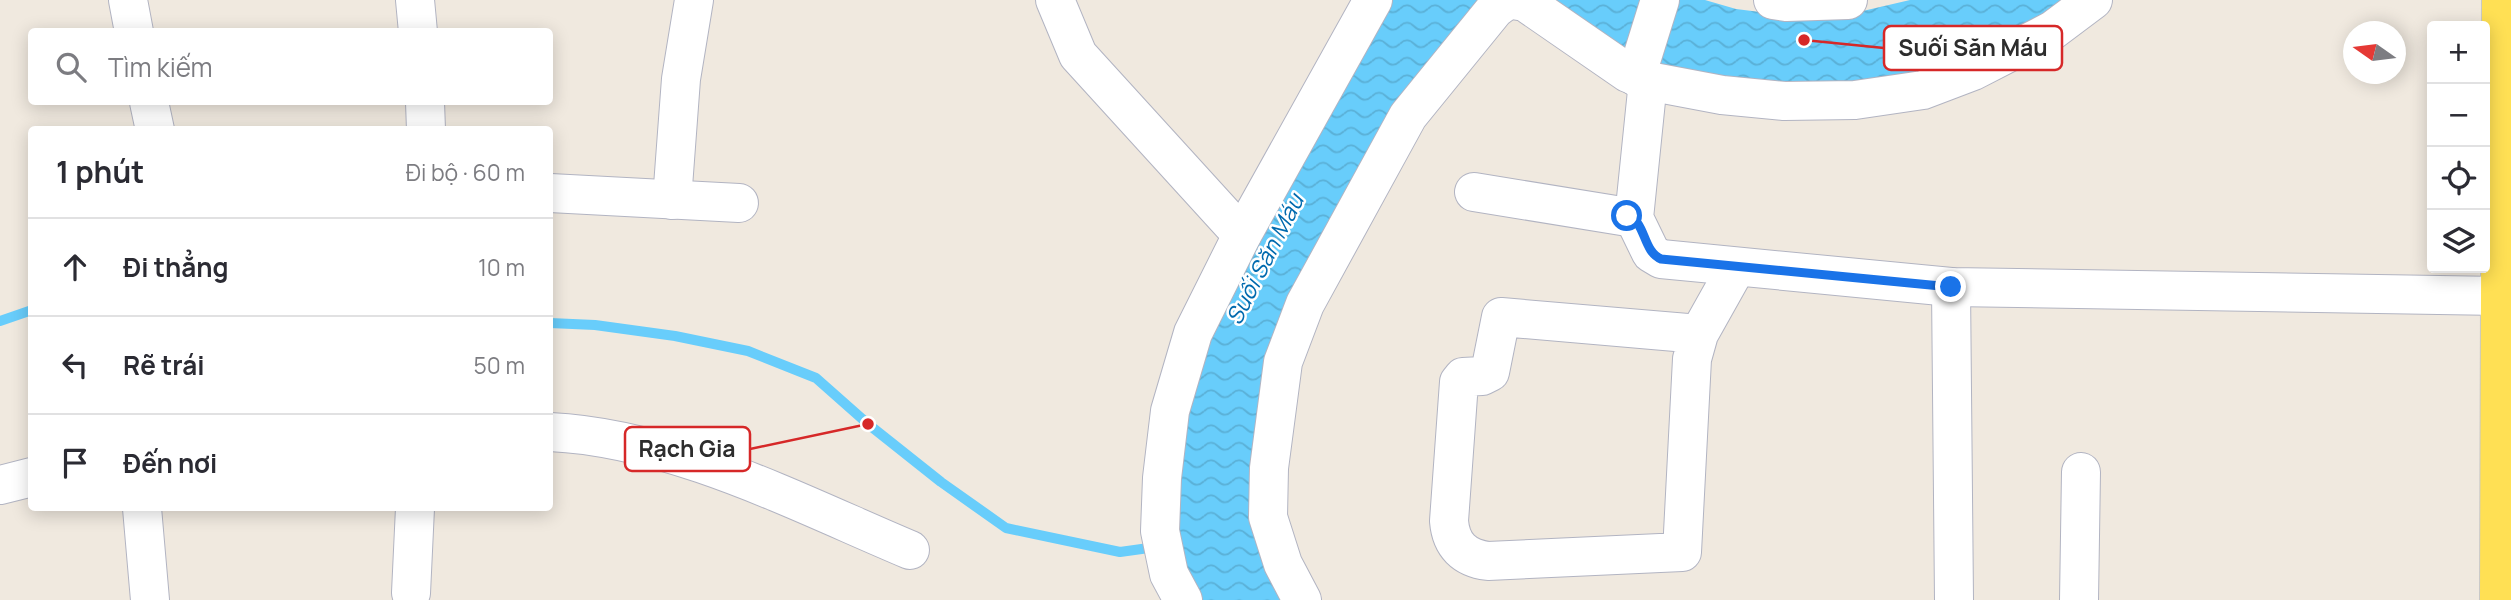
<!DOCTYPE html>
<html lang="vi">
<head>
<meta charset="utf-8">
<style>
  body { margin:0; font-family:Manrope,sans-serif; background:#f7f7f7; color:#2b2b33 }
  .controls { position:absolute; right:21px; top:21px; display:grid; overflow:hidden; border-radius:7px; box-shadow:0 4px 18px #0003 }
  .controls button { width:63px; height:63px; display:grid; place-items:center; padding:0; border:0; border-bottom:2px solid #e1e1e2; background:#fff; color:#2b2b33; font:35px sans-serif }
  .compass { position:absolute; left:2343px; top:21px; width:63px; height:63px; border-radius:50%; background:#fff; box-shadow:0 4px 18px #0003; rotate:284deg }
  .stop { position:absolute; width:21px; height:21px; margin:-16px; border:5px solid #1a73e8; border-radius:50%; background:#fff }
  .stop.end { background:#1a73e8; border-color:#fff; box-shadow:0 2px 7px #0008 }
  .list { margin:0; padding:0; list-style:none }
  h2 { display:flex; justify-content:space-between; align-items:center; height:91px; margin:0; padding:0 28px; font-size:30px }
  h2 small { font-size:23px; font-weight:400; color:#7c7c81 }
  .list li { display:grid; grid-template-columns:46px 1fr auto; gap:21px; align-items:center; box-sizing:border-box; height:98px; padding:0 28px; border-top:2px solid #e1e1e2 }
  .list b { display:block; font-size:26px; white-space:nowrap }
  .list em { font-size:23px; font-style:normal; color:#7c7c81 }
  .icon { flex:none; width:38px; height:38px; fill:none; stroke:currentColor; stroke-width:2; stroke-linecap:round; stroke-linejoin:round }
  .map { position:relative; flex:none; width:2511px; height:600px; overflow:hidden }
  .search { position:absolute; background:#fff; box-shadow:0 4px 18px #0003; left:28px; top:28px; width:525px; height:77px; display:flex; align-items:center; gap:18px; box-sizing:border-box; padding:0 24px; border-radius:7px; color:#7c7c81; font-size:26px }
  .panel { position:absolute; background:#fff; box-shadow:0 4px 18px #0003; left:28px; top:126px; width:525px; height:385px; border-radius:7px }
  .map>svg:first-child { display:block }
</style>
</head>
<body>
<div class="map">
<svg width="2511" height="600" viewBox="0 0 2511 600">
  <defs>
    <pattern id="water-waves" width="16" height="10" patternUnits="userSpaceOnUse" patternTransform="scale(1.75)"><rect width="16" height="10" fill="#68cdfb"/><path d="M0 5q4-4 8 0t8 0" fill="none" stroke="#5ab0d7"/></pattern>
  </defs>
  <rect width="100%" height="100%" fill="#f0e9df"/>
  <g fill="url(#water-waves)">
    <polygon points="1388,0 1485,0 1272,357 1287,600 1198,600 1177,550 1176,473 1203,341"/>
    <polygon points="1546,0 1705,0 1736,9 1785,15 1850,14 1910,0 2071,0 2041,22 1917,78 1800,88 1653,70"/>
  </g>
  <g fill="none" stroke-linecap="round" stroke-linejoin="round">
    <g stroke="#68cdfb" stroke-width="10">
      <polyline points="0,321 32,310"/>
      <polyline points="550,323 595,325 675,336 748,351 816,378 868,424 941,482 1006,528 1120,552 1156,547"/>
    </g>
    <defs>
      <g id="minor">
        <polyline points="128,0 134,32"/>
        <polyline points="415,0 418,32"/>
        <polyline points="1055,0 1078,55 1242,235"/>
        <polyline points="1513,0 1525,2 1628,73 1648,81 1722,95 1784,101 1855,100 1923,90 1973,71 2053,30 2093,0"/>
        <polyline points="1773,0 1786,2 1848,0"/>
        <polyline points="1636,77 1660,0"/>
        <polyline points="1648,81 1634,218 1651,253 1661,259 1951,287 2500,296"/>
        <polyline points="149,102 155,130"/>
        <polyline points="425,102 426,130"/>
        <polyline points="1474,192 1634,218"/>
        <polyline points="550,193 739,203"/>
        <polyline points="672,200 681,79 694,0"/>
        <polyline points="1951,287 1954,600"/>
        <path d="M1699,334l-198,-17 -11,55 -8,4 -19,1 -4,5 -10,139c2,24 15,37 39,40l194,-9 10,-193 7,-25 37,-66"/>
        <path d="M550,432c124,6 246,70 360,118"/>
        <polyline points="0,485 32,477"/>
        <polyline points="142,508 150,600"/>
        <polyline points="411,593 415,508"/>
        <polyline points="1183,600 1169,574 1160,531 1162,478 1170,411 1193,333 1242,235 1373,0"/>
        <polyline points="1302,600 1283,564 1268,517 1269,468 1283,362 1305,304 1408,116 1495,9 1507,0"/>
        <polyline points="2079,600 2081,472"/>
      </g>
      <polyline id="major" points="2499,600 2501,0"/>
    </defs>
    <use href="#minor" stroke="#b2b4c2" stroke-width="40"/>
    <use href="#major" stroke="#c8c8c8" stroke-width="40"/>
    <use href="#minor" stroke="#fff" stroke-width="38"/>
    <use href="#major" stroke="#ffe054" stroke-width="38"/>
  </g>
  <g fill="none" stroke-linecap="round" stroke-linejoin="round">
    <path stroke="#1a73e8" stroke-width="9" d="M1627,216c19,4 15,35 34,43l290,28"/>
  </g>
  <g text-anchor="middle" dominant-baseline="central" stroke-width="5" stroke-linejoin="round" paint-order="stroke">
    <g font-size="23" font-style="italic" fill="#006aae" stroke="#fff">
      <text transform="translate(1264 259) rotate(-63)">Suối Săn Máu</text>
    </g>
  </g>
  <path fill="none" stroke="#d62828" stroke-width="2.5" d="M1804 40L1884 48M868 424L750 449"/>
  <g fill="#d62828" stroke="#fff" stroke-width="2.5">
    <circle cx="1804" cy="40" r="7"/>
    <circle cx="868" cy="424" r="7"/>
  </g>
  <g fill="#fff" stroke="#d62828" stroke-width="2.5">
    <rect x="1884" y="26" width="178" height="44" rx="7"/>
    <rect x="625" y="427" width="125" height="44" rx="7"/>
  </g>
  <g font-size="23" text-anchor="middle" font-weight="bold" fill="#2d2d2d">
    <text x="1973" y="56">Suối Săn Máu</text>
    <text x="687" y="457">Rạch Gia</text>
  </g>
</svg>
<div class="controls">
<button>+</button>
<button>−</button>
<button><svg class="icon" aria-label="locate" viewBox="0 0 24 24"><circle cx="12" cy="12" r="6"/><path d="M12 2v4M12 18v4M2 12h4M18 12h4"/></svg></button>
<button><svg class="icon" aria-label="layers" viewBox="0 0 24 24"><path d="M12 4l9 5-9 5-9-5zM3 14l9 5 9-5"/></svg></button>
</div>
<svg class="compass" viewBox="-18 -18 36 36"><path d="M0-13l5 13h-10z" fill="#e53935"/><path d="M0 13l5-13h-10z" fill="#7c7c81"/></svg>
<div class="stop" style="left:1627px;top:216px"></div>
<div class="stop end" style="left:1951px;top:287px"></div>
<div class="search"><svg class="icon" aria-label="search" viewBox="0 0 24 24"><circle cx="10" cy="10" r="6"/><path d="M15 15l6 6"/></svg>Tìm kiếm</div>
<section class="panel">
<h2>1 phút<small>Đi bộ · 60 m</small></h2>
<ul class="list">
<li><svg class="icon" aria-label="ahead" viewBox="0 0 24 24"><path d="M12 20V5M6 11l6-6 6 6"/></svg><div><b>Đi thẳng</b></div><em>10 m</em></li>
<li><svg class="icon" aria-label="left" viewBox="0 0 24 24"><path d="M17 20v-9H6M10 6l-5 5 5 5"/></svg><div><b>Rẽ trái</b></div><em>50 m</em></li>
<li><svg class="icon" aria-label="arrive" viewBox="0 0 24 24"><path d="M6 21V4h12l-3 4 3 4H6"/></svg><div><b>Đến nơi</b></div></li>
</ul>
</section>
</div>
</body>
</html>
